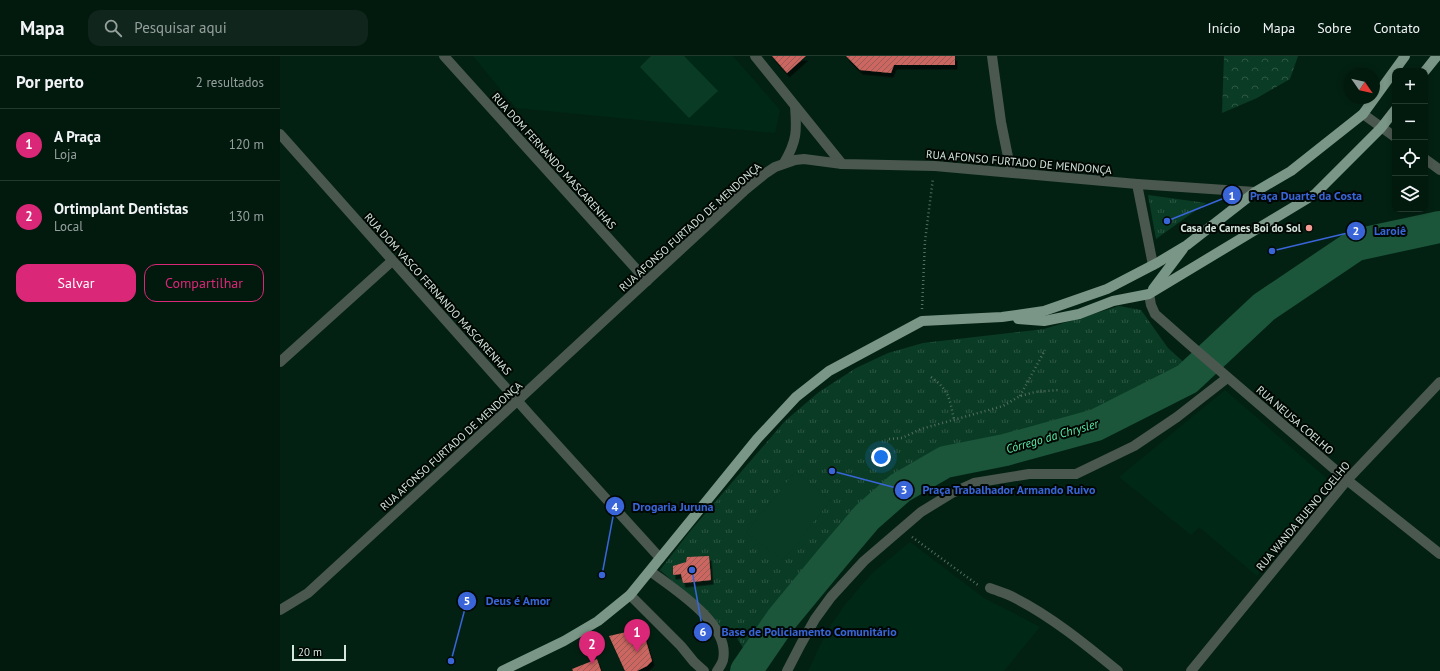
<!DOCTYPE html>
<html lang="pt">
<head>
<meta charset="utf-8">
<style>
  body { margin:0; font-family:"PT Sans",sans-serif; background:#10261c; color:#f1f3f6 }
  .controls { position:absolute; right:12px; top:12px; display:grid; overflow:hidden; border-radius:8px; box-shadow:0 2px 6px #0003 }
  .controls button { width:36px; height:36px; display:grid; place-items:center; padding:0; border:0; border-bottom:1px solid #23382e; background:#02190e; color:#f1f3f6; font:20px sans-serif }
  .compass { position:absolute; left:1064px; top:12px; width:36px; height:36px; border-radius:50%; background:#02190e; box-shadow:0 2px 6px #0003; rotate:124deg }
  .scale { position:absolute; left:12px; bottom:10px; width:54px; box-sizing:border-box; padding-left:4px; border:2px solid #d5e6dc; border-top:0; font-size:11px; line-height:14px; white-space:nowrap; color:#d5e6dc; -webkit-text-stroke:3px #010804; paint-order:stroke }
  .you { position:absolute; left:601px; top:401px; width:14px; height:14px; margin:-10px; border:3px solid #fff; border-radius:50%; background:#1a73e8; box-shadow:0 0 0 6px #1a73e833 }
  .badge { display:grid; place-items:center; width:26px; height:26px; border-radius:50%; background:#db2777; color:#fff; font-size:13px; font-weight:700 }
  .pin { position:absolute; translate:-50% -33px; filter:drop-shadow(0 1px 2px #0008) }
  .pin::after { content:''; position:absolute; top:21px; width:14px; height:12px; background:inherit; clip-path:polygon(0 0,100% 0,50% 100%) }
  .list { margin:0; padding:0; list-style:none }
  h2 { display:flex; justify-content:space-between; align-items:center; height:52px; margin:0; padding:0 16px; font-size:17px }
  h2 small { font-size:13px; font-weight:400; color:#96a09e }
  .list li { display:grid; grid-template-columns:26px 1fr auto; gap:12px; align-items:center; box-sizing:border-box; height:72px; padding:0 16px; border-top:1px solid #23382e }
  .list b { display:block; font-size:15px; white-space:nowrap }
  .list p { margin:0; font-size:13px; white-space:nowrap; color:#96a09e }
  .list em { font-size:13px; font-style:normal; color:#96a09e }
  .actions { display:flex; gap:8px; padding:12px 16px }
  .actions a { flex:1; padding:9px 0; border:1px solid #db2777; border-radius:12px; text-align:center; font-size:14px; color:#db2777 }
  .actions .main { background:#db2777; color:#fff }
  .icon { flex:none; width:22px; height:22px; fill:none; stroke:currentColor; stroke-width:2; stroke-linecap:round; stroke-linejoin:round }
  .map { position:relative; flex:none; width:1160px; height:615px; overflow:hidden }
  header { display:flex; align-items:center; gap:24px; box-sizing:border-box; height:56px; padding:0 20px; background:#02190e; border-bottom:1px solid #23382e }
  header strong { font-size:19px }
  nav { display:flex; gap:22px; margin-inline-start:auto; font-size:14px }
  .search { width:280px; height:36px; background:#10261c; display:flex; align-items:center; gap:10px; box-sizing:border-box; padding:0 14px; border-radius:12px; color:#96a09e; font-size:15px }
  main { display:flex }
  aside { flex:1; background:#02190e }
  .map>svg:first-child { display:block }
</style>
</head>
<body>
<header>
<strong>Mapa</strong>
<div class="search"><svg class="icon" aria-label="search" viewBox="0 0 24 24"><circle cx="10" cy="10" r="6"/><path d="M15 15l6 6"/></svg>Pesquisar aqui</div>
<nav><a>Início</a><a>Mapa</a><a>Sobre</a><a>Contato</a></nav>
</header>
<main>
<aside>
<h2>Por perto<small>2 resultados</small></h2>
<ul class="list">
<li><span class="badge">1</span><div><b>A Praça</b><p>Loja</p></div><em>120 m</em></li>
<li><span class="badge">2</span><div><b>Ortimplant Dentistas</b><p>Local</p></div><em>130 m</em></li>
</ul>
<div class="actions"><a class="main">Salvar</a><a>Compartilhar</a></div>
</aside>
<div class="map">
<svg width="1160" height="615" viewBox="0 0 1160 615">
  <defs>
    <pattern id="grass-tufts" width="24" height="20" patternUnits="userSpaceOnUse"><rect width="24" height="20" fill="#0a3b25"/><path d="M3 7l-1-3M5 7V3M7 7l1-3M15 17l-1-3M17 17v-4M19 17l1-3" fill="none" stroke="#2d5744"/></pattern>
    <pattern id="forest-crowns" width="20" height="18" patternUnits="userSpaceOnUse"><rect width="20" height="18" fill="#0a3b25"/><path d="M2 6a3 3 0 1 1 6 0M12 15a3 3 0 1 1 6 0" fill="none" stroke="#2d5744"/></pattern>
    <pattern id="building-hatch" width="6" height="6" patternUnits="userSpaceOnUse"><rect width="6" height="6" fill="#cb6660"/><path d="M-1 1l2-2M0 6l6-6M5 7l2-2" fill="none" stroke="#9a5a56"/></pattern>
    <filter id="shadow"><feDropShadow dx="2.5" dy="4.5" stdDeviation="0" flood-color="#0009"/></filter>
  </defs>
  <rect width="100%" height="100%" fill="#032113"/>
  <g fill="#002816">
    <polygon points="193,0 453,0 500,54 495,77 236,52"/>
    <polygon points="945,334 1051,426 977,520 919,471 911,479 839,421"/>
    <polygon points="630,486 704,542 760,571 724,615 528,615 547,575 564,550 591,518"/>
  </g>
  <g fill="url(#grass-tufts)">
    <polygon points="868,139 926,147 876,183"/>
    <polygon points="839,250 861,254 888,292 909,311 815,361 757,374 663,402 620,428 592,457 554,490 505,543 465,595 454,577 449,582 415,545 380,514 411,474 505,365 539,336 576,312 608,297 643,287 764,273"/>
  </g>
  <polygon fill="url(#forest-crowns)" points="944,0 1018,0 1010,23 977,42 942,57"/>
  <g fill="#0a3b25">
    <polygon points="371,0 404,0 438,35 409,62 360,11"/>
    <polygon points="515,416 551,444 503,504 466,477"/>
  </g>
  <g fill="none" stroke-linecap="round" stroke-linejoin="round">
    <polyline stroke="#1b563a" stroke-width="32" points="466,615 501,564 553,501 587,461 620,432 665,406 725,394 816,369 907,323 984,251 1076,189 1160,171"/>
  </g>
  <g fill="url(#building-hatch)" filter="url(#shadow)">
    <polygon points="492,0 526,0 507,17"/>
    <polygon points="566,0 675,0 675,9 614,9 611,17 580,14"/>
    <polygon points="429,500 431,524 403,527 401,518 393,519 393,510 406,506 407,501"/>
    <polygon points="355,574 363,575 372,605 367,610 357,615 345,615 329,580"/>
    <polygon points="317,603 321,615 293,615 292,613"/>
  </g>
  <g fill="none" stroke-linecap="round" stroke-linejoin="round">
    <g stroke="#556e62" stroke-width="2.5" stroke-dasharray="1 3" stroke-linecap="butt">
      <polyline points="642,253 645,185 653,122"/>
      <path d="M651,321c19,14 18,21 23,42"/>
      <polyline points="740,340 765,294"/>
      <polyline points="609,383 622,382 641,373 723,350 740,340 755,336 779,334"/>
      <polyline points="632,481 698,529"/>
    </g>
    <g stroke="#4b5850" stroke-width="10">
      <polyline points="164,0 367,225"/>
      <polyline points="475,0 562,108"/>
      <polyline points="712,0 721,66 731,116"/>
      <polyline points="1083,58 1115,81"/>
      <polyline points="0,78 250,359 380,502"/>
      <polyline points="1145,103 1160,114"/>
      <path d="M504,107c13,-22 13,-32 11,-57"/>
      <polyline points="857,128 873,209"/>
      <polyline points="869,238 871,249 875,258 909,288 1067,424 1160,498"/>
      <polyline points="0,306 112,205"/>
      <path d="M370,515c24,18 81,53 73,89 -1,4 -4,8 -6,11"/>
      <path d="M710,532c7,3 16,5 23,9 38,19 72,47 105,74"/>
      <polyline points="350,539 401,590 414,606 424,615"/>
      <polyline points="0,554 28,537 237,345 464,135 486,117 495,111 515,104 524,103 562,108 655,110 857,128 975,136"/>
      <polyline points="507,615 521,588 535,563 551,541 584,505 641,456 672,437 694,427 749,418 796,418 854,390 897,361 947,322"/>
      <polyline points="911,615 1067,424 1160,326"/>
    </g>
    <g stroke="#7a9686" stroke-width="10">
      <polyline points="1145,15 1157,0"/>
      <polyline points="873,233 903,193"/>
      <polyline points="738,263 764,265 799,258 833,245 869,238 1035,138 1101,72 1115,54"/>
      <polyline points="222,615 284,585 318,565 350,539 477,383 516,341 549,315 642,265 722,261 764,255 827,233 877,207 907,189 975,136 1011,115 1083,58 1125,0"/>
    </g>
  </g>
  <circle fill="#f59c94" stroke="#010804" stroke-width="1.5" cx="1029" cy="172" r="4"/>
  <g text-anchor="middle" dominant-baseline="central" stroke-width="4" stroke-linejoin="round" paint-order="stroke">
    <g font-size="11" fill="#d5e6dc" stroke="#010804">
      <text transform="translate(274 105) rotate(48)">RUA DOM FERNANDO MASCARENHAS</text>
      <text transform="translate(739 106) rotate(5)">RUA AFONSO FURTADO DE MENDONÇA</text>
      <text transform="translate(410 171) rotate(-42)">RUA AFONSO FURTADO DE MENDONÇA</text>
      <text transform="translate(158 238) rotate(48)">RUA DOM VASCO FERNANDO MASCARENHAS</text>
      <text transform="translate(1015 364) rotate(41)">RUA NEUSA COELHO</text>
      <text transform="translate(171 390) rotate(-42)">RUA AFONSO FURTADO DE MENDONÇA</text>
      <text transform="translate(1023 460) rotate(-50)">RUA WANDA BUENO COELHO</text>
    </g>
    <g font-size="11" font-weight="bold" fill="#d5e6dc" stroke="#010804" text-anchor="end">
      <text x="1021" y="172">Casa de Carnes Boi do Sol</text>
    </g>
    <g font-size="12" font-style="italic" fill="#5ceda8" stroke="#010804">
      <text transform="translate(772 380) rotate(-16)">Córrego da Chrysler</text>
    </g>
  </g>
  <path fill="none" stroke="#3965d9" stroke-width="1.5" d="M887 165L952 139M992 195L1076 175M552 415L624 434M322 519L335 450M171 605L187 545M412 514L423 576"/>
  <g fill="#3965d9" stroke="#010804" stroke-width="1.5">
    <circle cx="887" cy="165" r="4"/>
    <circle cx="992" cy="195" r="4"/>
    <circle cx="552" cy="415" r="4"/>
    <circle cx="322" cy="519" r="4"/>
    <circle cx="171" cy="605" r="4"/>
    <circle cx="412" cy="514" r="4"/>
    <circle cx="952" cy="139" r="10"/>
    <circle cx="1076" cy="175" r="10"/>
    <circle cx="624" cy="434" r="10"/>
    <circle cx="335" cy="450" r="10"/>
    <circle cx="187" cy="545" r="10"/>
    <circle cx="423" cy="576" r="10"/>
  </g>
  <g font-size="12" text-anchor="middle" font-weight="bold" fill="#fff">
    <text x="952" y="144">1</text>
    <text x="1076" y="179">2</text>
    <text x="624" y="438">3</text>
    <text x="335" y="455">4</text>
    <text x="187" y="549">5</text>
    <text x="423" y="580">6</text>
  </g>
  <g font-size="12" text-anchor="middle" font-weight="bold" fill="#3965d9" stroke="#010804" stroke-width="4" stroke-linejoin="round" paint-order="stroke">
    <text x="1026" y="144">Praça Duarte da Costa</text>
    <text x="1110" y="179">Laroiê</text>
    <text x="729" y="438">Praça Trabalhador Armando Ruivo</text>
    <text x="393" y="455">Drogaria Juruna</text>
    <text x="238" y="549">Deus é Amor</text>
    <text x="529" y="580">Base de Policiamento Comunitário</text>
  </g>
</svg>
<div class="controls">
<button>+</button>
<button>−</button>
<button><svg class="icon" aria-label="locate" viewBox="0 0 24 24"><circle cx="12" cy="12" r="6"/><path d="M12 2v4M12 18v4M2 12h4M18 12h4"/></svg></button>
<button><svg class="icon" aria-label="layers" viewBox="0 0 24 24"><path d="M12 4l9 5-9 5-9-5zM3 14l9 5 9-5"/></svg></button>
</div>
<svg class="compass" viewBox="-18 -18 36 36"><path d="M0-13l5 13h-10z" fill="#e53935"/><path d="M0 13l5-13h-10z" fill="#96a09e"/></svg>
<div class="scale">20 m</div>
<div class="you"></div>
<div class="pin badge" style="left:357px;top:596px">1</div>
<div class="pin badge" style="left:312px;top:608px">2</div>
</div>
</main>
</body>
</html>
